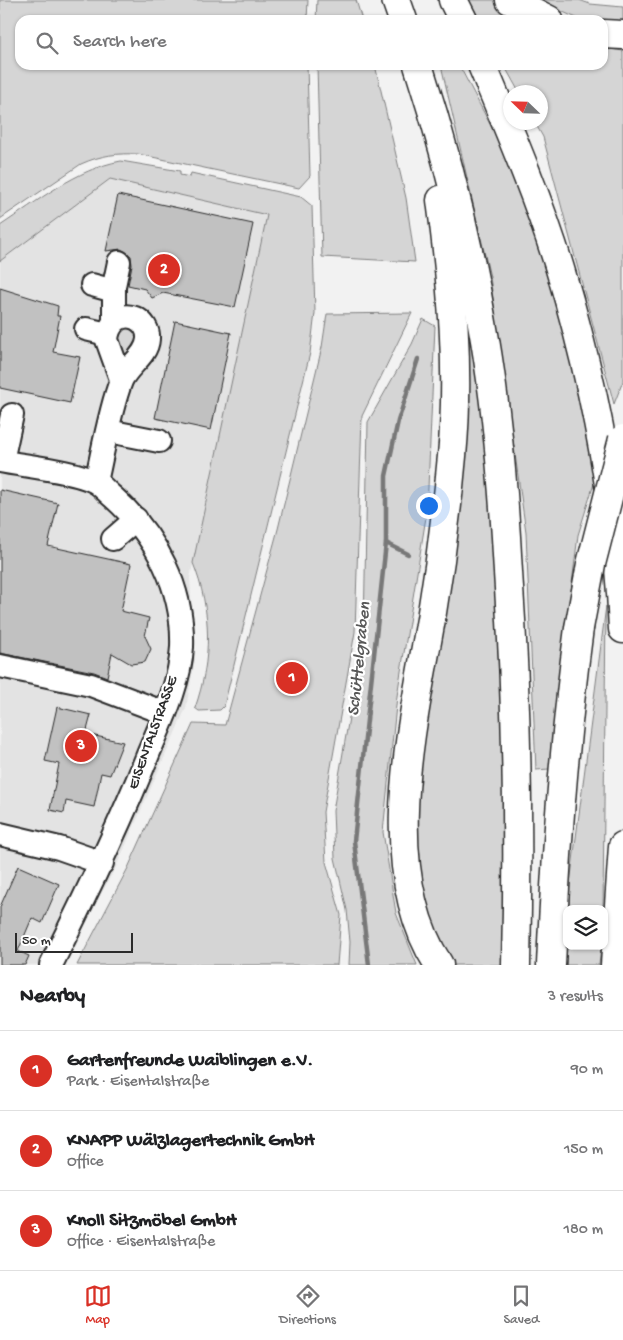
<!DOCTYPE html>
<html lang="en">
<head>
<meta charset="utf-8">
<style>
  body { margin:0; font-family:"Gochi Hand",sans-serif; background:#f6f6f6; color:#202124 }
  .controls { position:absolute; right:15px; bottom:15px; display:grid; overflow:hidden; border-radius:10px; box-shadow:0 1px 4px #0004 }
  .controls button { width:45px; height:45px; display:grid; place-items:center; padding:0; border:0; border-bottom:1px solid #e0e0e0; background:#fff; color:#202124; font:25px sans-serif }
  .compass { position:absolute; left:503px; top:85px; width:45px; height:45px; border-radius:50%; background:#fff; box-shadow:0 1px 4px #0004; rotate:293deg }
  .scale { position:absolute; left:15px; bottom:12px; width:118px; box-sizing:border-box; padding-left:5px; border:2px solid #2b2b2b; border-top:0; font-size:14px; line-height:18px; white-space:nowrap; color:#2b2b2b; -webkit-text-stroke:4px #fff; paint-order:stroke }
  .you { position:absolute; left:428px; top:505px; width:18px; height:18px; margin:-12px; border:4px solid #fff; border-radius:50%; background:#1a73e8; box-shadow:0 0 0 8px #1a73e833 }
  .badge { display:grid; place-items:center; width:32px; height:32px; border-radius:50%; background:#d93025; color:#fff; font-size:16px; font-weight:700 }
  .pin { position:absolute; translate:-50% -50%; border:2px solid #fff; box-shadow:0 1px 5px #0006 }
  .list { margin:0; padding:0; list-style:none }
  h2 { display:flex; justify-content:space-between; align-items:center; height:65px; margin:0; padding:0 20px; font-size:21px }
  h2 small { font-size:16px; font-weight:400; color:#757577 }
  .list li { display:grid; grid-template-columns:32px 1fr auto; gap:15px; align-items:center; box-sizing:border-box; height:80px; padding:0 20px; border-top:1px solid #e0e0e0 }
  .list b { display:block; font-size:19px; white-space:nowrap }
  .list p { margin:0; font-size:16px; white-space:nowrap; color:#757577 }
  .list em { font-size:16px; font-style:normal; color:#757577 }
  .icon { flex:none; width:28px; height:28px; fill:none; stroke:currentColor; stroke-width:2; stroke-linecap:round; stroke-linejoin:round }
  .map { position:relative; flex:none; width:623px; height:965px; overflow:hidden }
  .search { position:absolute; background:#fff; box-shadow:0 1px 4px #0004; left:15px; right:15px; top:15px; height:55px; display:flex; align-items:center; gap:12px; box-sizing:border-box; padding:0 18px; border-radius:15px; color:#757577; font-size:19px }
  .sheet { height:305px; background:#fff }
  nav { display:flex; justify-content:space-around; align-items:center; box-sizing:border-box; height:70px; border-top:1px solid #e0e0e0; background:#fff; font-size:14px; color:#757577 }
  nav a { display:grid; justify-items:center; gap:2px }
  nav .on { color:#d93025 }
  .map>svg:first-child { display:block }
</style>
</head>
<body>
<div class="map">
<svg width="623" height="965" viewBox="0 0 623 965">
  <rect width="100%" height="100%" fill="#f2f2f2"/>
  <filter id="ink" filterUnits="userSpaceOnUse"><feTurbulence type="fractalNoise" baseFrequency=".02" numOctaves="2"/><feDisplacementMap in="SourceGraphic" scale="10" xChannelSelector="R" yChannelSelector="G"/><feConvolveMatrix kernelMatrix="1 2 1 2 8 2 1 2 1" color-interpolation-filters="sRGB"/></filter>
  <g filter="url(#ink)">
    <polygon fill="#e3e3e3" points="110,179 267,215 190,578 195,659 186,708 117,865 62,965 0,965 0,261"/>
    <g fill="#d5d5d5" stroke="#808080">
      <path d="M0,0h308l-1,20h-287v45h287l3,111 -11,12 -161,-34c-20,-1 -37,1 -57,10l-81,55z"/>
      <polygon points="317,0 356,0 362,20 316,20"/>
      <polygon points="469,0 494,0 511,15 522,20 480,20"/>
      <polygon points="536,0 579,0 590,4 623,7 623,24 603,22 603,20 581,20"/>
      <polygon points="603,48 623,51 623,381 614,404 543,137 535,123 540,122 540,92 519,92 504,65 603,65"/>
      <polygon points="317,65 375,65 406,198 415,262 322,257"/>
      <polygon points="441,65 459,65 515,172 569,340 597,474 578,535 549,769 536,770 526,532 490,277"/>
      <path d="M121,161l59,10v4l10,2 1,-4 110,24 11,9 3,107 -5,40 -86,353 -4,4 -21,1 -4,-3c17,-48 17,-98 -2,-145l74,-348 -157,-36 -110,82v-35c38,-25 76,-57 121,-65z"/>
      <polygon points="412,313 362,416 355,632 323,812 326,862 341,915 337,965 77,965 128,868 193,724 225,725 278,529 322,347 327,314"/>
      <polygon points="460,316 475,355 489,450 503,729 505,965 447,965 442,958 412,852"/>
      <polygon points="423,319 435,326 427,511 397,696 383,832 396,913 417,965 349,965 350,942 347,910 335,858 333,811 364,630 368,422 412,344"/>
      <polygon points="127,327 134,329 139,339 129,357 123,357 117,340 119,333"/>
      <polygon points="606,606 603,909 569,909 570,884"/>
      <polygon points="567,944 567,946 601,946 599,965 566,965"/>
    </g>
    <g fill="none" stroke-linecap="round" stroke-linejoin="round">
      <g stroke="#787878" stroke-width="4.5">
        <polyline points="386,543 408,554"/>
        <polyline points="369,965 354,841 386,543 386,476 398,421 418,359"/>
      </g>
    </g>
    <g fill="#c1c1c1" stroke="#2b2b2b">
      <polygon points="118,195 253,224 235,307 163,293 152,298 145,289 128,285 132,265 131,256 121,249 106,251"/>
      <polygon points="0,288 58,306 57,316 60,316 53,352 80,357 70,403 0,388"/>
      <polygon points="175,321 231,333 211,430 155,418"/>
      <polygon points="0,490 58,503 48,546 131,564 121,611 149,618 145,636 151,649 145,662 131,664 112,653 107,677 94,672 0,653"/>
      <polygon points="57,707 91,715 86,734 123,742 110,775 101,773 94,807 66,801 64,813 50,810 59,764 45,761"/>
      <polygon points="18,866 59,884 42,923 32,918 18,951 29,956 25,965 0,965 0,907"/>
    </g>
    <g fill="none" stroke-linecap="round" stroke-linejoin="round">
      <defs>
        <g id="minor">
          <polyline points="92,285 114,291"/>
          <polyline points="114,322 114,286 119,262"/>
          <polyline points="86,329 107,334"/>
          <polyline points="108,431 159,441"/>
          <path d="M0,461c24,5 76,10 96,21 6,4 12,11 17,15 43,38 71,92 69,150 -2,36 -19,72 -33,105 -29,73 -63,143 -98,213"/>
          <polyline points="2,461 12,415"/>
          <path d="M96,482c7,-31 14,-73 25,-101 6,-15 26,-25 27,-42 1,-9 -5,-18 -13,-21 -16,-6 -27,7 -28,22l14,39"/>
          <polyline points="113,539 136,519"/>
          <polyline points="0,666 91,685 165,713"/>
          <polyline points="0,834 59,848 102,863"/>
        </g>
        <g id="highway">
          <polyline points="396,0 403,20"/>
          <polyline points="453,0 463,20"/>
          <polyline points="510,0 549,20"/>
          <polyline points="603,34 623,35"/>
          <path d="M418,65c29,90 52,182 67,275 13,77 19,155 23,232 9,130 11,262 8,393"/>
          <path d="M482,65c28,67 57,135 78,204 35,117 58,238 63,360"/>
          <path d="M439,965c-63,-96 -26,-241 -8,-346 9,-54 16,-108 21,-163 8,-85 0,-171 -11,-256"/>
          <path d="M551,965c5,-113 13,-225 28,-337"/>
          <polyline points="615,965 623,846"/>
        </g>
      </defs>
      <use href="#minor" stroke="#2b2b2b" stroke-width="26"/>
      <use href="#highway" stroke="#2b2b2b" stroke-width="31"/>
      <use href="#minor" stroke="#fff" stroke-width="22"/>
      <use href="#highway" stroke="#fff" stroke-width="28"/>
      <defs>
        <polyline id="highway-bridge" points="579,628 591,564 623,439"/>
      </defs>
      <use href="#highway-bridge" stroke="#2b2b2b" stroke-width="31" stroke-linecap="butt"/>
      <use href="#highway-bridge" stroke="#fff" stroke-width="28"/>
    </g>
  </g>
  <g text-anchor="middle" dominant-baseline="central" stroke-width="4.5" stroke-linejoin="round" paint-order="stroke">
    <g font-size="16" fill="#2b2b2b" stroke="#fff">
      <text transform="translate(154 733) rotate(-70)">EISENTALSTRASSE</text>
    </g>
    <g font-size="18" font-style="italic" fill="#585858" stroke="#fff">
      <text transform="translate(360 659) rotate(-84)">Schüttelgraben</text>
    </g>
  </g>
</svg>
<div class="controls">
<button><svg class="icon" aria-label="layers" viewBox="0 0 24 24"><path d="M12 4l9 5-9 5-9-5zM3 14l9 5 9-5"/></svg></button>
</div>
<svg class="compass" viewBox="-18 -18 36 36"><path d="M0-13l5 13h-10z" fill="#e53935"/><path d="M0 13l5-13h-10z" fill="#757577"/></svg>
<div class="scale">50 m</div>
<div class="you"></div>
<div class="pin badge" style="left:292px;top:678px">1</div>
<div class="pin badge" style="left:164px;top:270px">2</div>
<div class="pin badge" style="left:81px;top:746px">3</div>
<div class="search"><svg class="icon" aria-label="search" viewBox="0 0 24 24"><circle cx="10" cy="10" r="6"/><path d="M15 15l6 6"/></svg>Search here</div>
</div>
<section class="sheet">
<h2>Nearby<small>3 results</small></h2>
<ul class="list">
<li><span class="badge">1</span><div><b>Gartenfreunde Waiblingen e.V.</b><p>Park · Eisentalstraße</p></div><em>90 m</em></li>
<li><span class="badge">2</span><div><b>KNAPP Wälzlagertechnik GmbH</b><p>Office</p></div><em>150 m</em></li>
<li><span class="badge">3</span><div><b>Knoll Sitzmöbel GmbH</b><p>Office · Eisentalstraße</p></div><em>180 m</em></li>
</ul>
</section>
<nav>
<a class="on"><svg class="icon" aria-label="map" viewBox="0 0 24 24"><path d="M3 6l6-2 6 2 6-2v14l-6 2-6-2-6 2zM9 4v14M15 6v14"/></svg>Map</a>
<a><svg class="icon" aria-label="directions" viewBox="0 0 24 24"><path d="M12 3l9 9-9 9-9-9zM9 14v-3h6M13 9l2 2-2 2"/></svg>Directions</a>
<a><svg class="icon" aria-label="saved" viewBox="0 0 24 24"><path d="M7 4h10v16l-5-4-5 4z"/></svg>Saved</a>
</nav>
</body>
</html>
